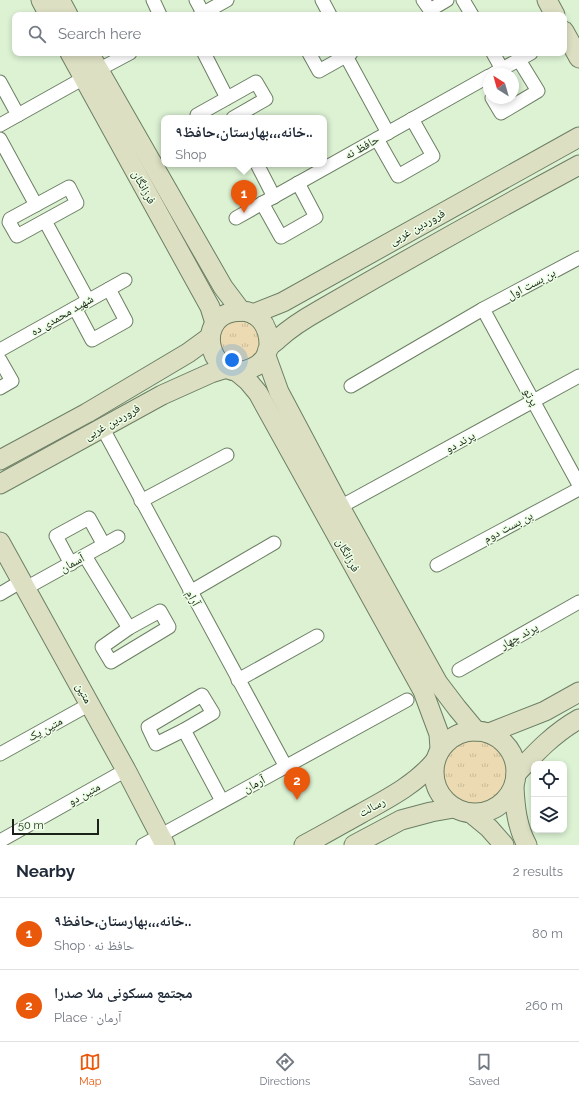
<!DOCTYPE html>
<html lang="en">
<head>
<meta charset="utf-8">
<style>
  body { margin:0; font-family:Raleway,"Noto Naskh Arabic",sans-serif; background:#f2f2f3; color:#1f2937 }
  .controls { position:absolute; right:12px; bottom:12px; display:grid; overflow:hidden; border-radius:8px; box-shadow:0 2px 6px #0003 }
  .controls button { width:36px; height:36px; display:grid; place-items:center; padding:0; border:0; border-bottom:1px solid #e0e1e3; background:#fff; color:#1f2937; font:20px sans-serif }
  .compass { position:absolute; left:483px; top:68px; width:36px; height:36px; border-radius:50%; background:#fff; box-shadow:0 2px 6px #0003; rotate:323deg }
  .scale { position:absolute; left:12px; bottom:10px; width:87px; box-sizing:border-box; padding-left:4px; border:2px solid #1b2217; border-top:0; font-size:11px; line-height:14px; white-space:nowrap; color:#1b2217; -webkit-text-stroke:3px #ecfee5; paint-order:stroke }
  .you { position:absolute; left:232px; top:360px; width:14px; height:14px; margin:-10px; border:3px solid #fff; border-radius:50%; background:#1a73e8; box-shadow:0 0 0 6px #1a73e833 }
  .badge { display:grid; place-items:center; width:26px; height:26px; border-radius:50%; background:#ea580c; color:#fff; font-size:13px; font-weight:700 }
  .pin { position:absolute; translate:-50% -33px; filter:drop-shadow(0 1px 2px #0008) }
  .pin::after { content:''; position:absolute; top:21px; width:14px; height:12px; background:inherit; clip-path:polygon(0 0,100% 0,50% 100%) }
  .popup { position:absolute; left:161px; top:115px; width:166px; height:52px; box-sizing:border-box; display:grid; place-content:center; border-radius:8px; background:#fff; filter:drop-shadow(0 1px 3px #0005); font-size:13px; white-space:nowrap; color:#747a83 }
  .popup b { font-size:15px; color:#1f2937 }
  .popup::after { content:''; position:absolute; left:50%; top:100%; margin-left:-8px; border:8px solid transparent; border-top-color:#fff }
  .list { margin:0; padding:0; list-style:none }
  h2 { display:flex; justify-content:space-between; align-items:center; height:52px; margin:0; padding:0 16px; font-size:17px }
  h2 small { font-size:13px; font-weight:400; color:#747a83 }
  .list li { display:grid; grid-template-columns:26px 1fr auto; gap:12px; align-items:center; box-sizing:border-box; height:72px; padding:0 16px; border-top:1px solid #e0e1e3 }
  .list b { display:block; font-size:15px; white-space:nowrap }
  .list p { margin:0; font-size:13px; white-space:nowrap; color:#747a83 }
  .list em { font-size:13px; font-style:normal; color:#747a83 }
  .icon { flex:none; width:22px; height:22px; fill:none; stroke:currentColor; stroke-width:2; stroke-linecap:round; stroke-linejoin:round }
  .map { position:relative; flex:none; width:579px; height:845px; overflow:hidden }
  .search { position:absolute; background:#fff; box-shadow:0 2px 6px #0003; left:12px; right:12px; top:12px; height:44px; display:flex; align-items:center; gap:10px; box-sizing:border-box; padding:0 14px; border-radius:8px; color:#747a83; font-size:15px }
  .sheet { height:196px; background:#fff }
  nav { display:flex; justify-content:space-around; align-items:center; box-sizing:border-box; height:56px; border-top:1px solid #e0e1e3; background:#fff; font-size:11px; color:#747a83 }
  nav a { display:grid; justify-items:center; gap:2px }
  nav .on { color:#ea580c }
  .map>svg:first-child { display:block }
</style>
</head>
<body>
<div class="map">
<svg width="579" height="845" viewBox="0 0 579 845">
  <defs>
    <pattern id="grass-tufts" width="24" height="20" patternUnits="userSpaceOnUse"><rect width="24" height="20" fill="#ecdbb2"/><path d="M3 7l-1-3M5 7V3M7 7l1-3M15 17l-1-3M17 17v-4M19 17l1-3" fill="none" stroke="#cabc98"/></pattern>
  </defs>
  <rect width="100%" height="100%" fill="#dcf2d3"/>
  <g fill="url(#grass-tufts)">
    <path d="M235,320c18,2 19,3 27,20l-5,14 -12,8 -15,-1 -10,-10c0,-19 -3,-21 15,-31z"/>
    <circle cx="475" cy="773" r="35"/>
  </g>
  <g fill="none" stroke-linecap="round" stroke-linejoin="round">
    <defs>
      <g id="street">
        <polyline points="153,0 160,15"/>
        <polyline points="196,0 203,13"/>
        <polyline points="322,0 330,15"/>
        <polyline points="423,0 430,10 447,0"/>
        <polyline points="463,0 472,15"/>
        <polyline points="200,15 227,0"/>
        <polyline points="204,53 227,98"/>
        <polyline points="309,53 319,71 351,53"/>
        <polyline points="493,53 502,69"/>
        <polyline points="346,56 388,133"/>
        <polyline points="98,70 130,53"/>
        <polyline points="493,74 531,53"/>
        <polyline points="0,82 18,115"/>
        <polyline points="492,98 501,113 538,91 519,60"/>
        <polyline points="199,118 197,115 256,82 266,99 233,118"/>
        <polyline points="0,125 84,78"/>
        <polyline points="0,139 36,205"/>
        <polyline points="377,139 398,176 433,156 412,119"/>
        <polyline points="257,164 274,197"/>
        <polygon points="69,187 77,203 17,236 9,222 10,219"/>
        <polyline points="262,203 281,237 316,217 298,183"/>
        <polyline points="236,218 489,76"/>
        <polyline points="45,221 88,300"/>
        <polyline points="75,308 92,340 126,321 109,289"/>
        <polyline points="483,309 579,485"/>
        <polyline points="0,350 125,280"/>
        <polyline points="0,360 12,381 0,388"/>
        <polyline points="351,386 483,309 579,258"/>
        <polyline points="102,427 286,767"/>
        <polyline points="141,501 227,455"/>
        <polyline points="340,507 579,376"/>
        <polyline points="85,556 129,628"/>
        <polyline points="71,564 56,536 89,518 104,545"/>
        <polyline points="437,565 579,489"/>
        <polyline points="26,588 118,537"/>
        <polyline points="190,592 274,543"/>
        <polyline points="0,594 22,581"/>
        <polygon points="160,611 169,627 111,662 102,647 129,628"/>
        <polyline points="459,670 579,602"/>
        <polyline points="238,680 317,636"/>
        <polygon points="202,695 213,713 184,730 156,744 148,727"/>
        <polyline points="184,730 222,801"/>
        <polyline points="0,754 90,704"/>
        <polyline points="0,841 126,770"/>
        <polyline points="143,845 407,700"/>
      </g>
      <g id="secondary">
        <polyline points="41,0 49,15"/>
        <polyline points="60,0 68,15"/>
        <polyline points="547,0 555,15"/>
        <polyline points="564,31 579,58"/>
        <polyline points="70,53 210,307 215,323"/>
        <polyline points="89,53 223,287 241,311"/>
        <polyline points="253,314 283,302 579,137"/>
        <path d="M269,348c1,-23 -12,-41 -36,-36 -41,8 -21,74 19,56 5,-2 11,-7 14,-12 1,-3 1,-6 3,-9 2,-3 6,-5 9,-8 13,-12 26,-20 42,-29 86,-50 172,-98 259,-145"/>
        <polyline points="266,356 279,392 340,507 438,683 457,708 476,731"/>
        <polyline points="236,371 248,381 258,393 423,691 439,734 440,749"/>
        <polyline points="0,460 87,413 188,353 210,337"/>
        <polyline points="0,484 162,395 211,373 227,368"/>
        <polyline points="0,542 126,770 165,845"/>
        <circle cx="475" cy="772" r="41"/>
        <polyline points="489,733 545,711 579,692"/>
        <path d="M516,774c19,-21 38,-41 63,-55"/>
        <path d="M514,787c1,20 3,40 13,58"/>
        <polyline points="472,814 489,828 504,845"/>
        <path d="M304,845c19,-10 38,-21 56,-31 27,-15 55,-29 75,-53"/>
        <polyline points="354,845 401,820 431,812 454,808"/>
      </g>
    </defs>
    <use href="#street" stroke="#6c7f64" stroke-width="15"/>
    <use href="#secondary" stroke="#6c7f64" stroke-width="21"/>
    <use href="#street" stroke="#fff" stroke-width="13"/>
    <use href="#secondary" stroke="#dddfc3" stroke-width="19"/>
  </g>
  <g text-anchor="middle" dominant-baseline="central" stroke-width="3" stroke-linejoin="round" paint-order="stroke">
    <g font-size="12" fill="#1b2217" stroke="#ecfee5">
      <text transform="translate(362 147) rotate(-29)">حافظ نه</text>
      <text transform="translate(144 187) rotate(61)">فرزانگان</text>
      <text transform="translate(417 227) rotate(-29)">فروردین غربی</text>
      <text transform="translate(531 284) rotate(-28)">بن بست اول</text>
      <text transform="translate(62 315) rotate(-30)">شهید محمدی ده</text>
      <text transform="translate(531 397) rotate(61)">پرتو</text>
      <text transform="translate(112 422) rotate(-29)">فروردین غربی</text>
      <text transform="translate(460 442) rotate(-29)">پرند دو</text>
      <text transform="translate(508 527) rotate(-28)">بن بست دوم</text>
      <text transform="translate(348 555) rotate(61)">فرزانگان</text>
      <text transform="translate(72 563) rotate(-29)">آسمان</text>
      <text transform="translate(193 598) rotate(62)">آرام</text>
      <text transform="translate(519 636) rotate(-29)">پرند چهار</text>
      <text transform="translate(84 693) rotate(61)">متین</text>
      <text transform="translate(45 729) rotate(-29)">متین یک</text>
      <text transform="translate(254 784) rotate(-28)">آرمان</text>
      <text transform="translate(84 794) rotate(-29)">متین دو</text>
      <text transform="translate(372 807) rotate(-29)">رسالت</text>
    </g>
  </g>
</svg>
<div class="controls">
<button><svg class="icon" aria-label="locate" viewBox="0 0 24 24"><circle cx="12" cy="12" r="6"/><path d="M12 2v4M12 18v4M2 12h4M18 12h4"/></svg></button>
<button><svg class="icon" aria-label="layers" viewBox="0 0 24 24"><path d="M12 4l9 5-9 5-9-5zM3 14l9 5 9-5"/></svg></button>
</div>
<svg class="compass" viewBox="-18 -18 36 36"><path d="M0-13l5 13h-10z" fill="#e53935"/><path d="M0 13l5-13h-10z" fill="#747a83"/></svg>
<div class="scale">50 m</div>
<div class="you"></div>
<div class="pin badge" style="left:244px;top:213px">1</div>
<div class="popup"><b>خانه،،،بهارستان،حافظ۹..</b>Shop</div>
<div class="pin badge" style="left:297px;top:800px">2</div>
<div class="search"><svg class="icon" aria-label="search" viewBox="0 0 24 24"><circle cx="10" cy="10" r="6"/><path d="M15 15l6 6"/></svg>Search here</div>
</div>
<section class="sheet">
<h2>Nearby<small>2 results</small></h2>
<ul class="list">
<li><span class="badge">1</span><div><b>خانه،،،بهارستان،حافظ۹..</b><p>Shop · حافظ نه</p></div><em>80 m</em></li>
<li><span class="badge">2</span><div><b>مجتمع مسکونی ملا صدرا</b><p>Place · آرمان</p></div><em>260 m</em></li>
</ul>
</section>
<nav>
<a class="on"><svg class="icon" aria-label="map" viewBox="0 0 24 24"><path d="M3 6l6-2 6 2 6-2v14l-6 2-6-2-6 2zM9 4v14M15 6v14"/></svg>Map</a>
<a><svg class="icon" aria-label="directions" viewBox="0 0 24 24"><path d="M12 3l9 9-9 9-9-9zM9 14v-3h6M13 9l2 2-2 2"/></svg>Directions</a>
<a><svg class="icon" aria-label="saved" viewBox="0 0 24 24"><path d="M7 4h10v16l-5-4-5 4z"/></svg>Saved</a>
</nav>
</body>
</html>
